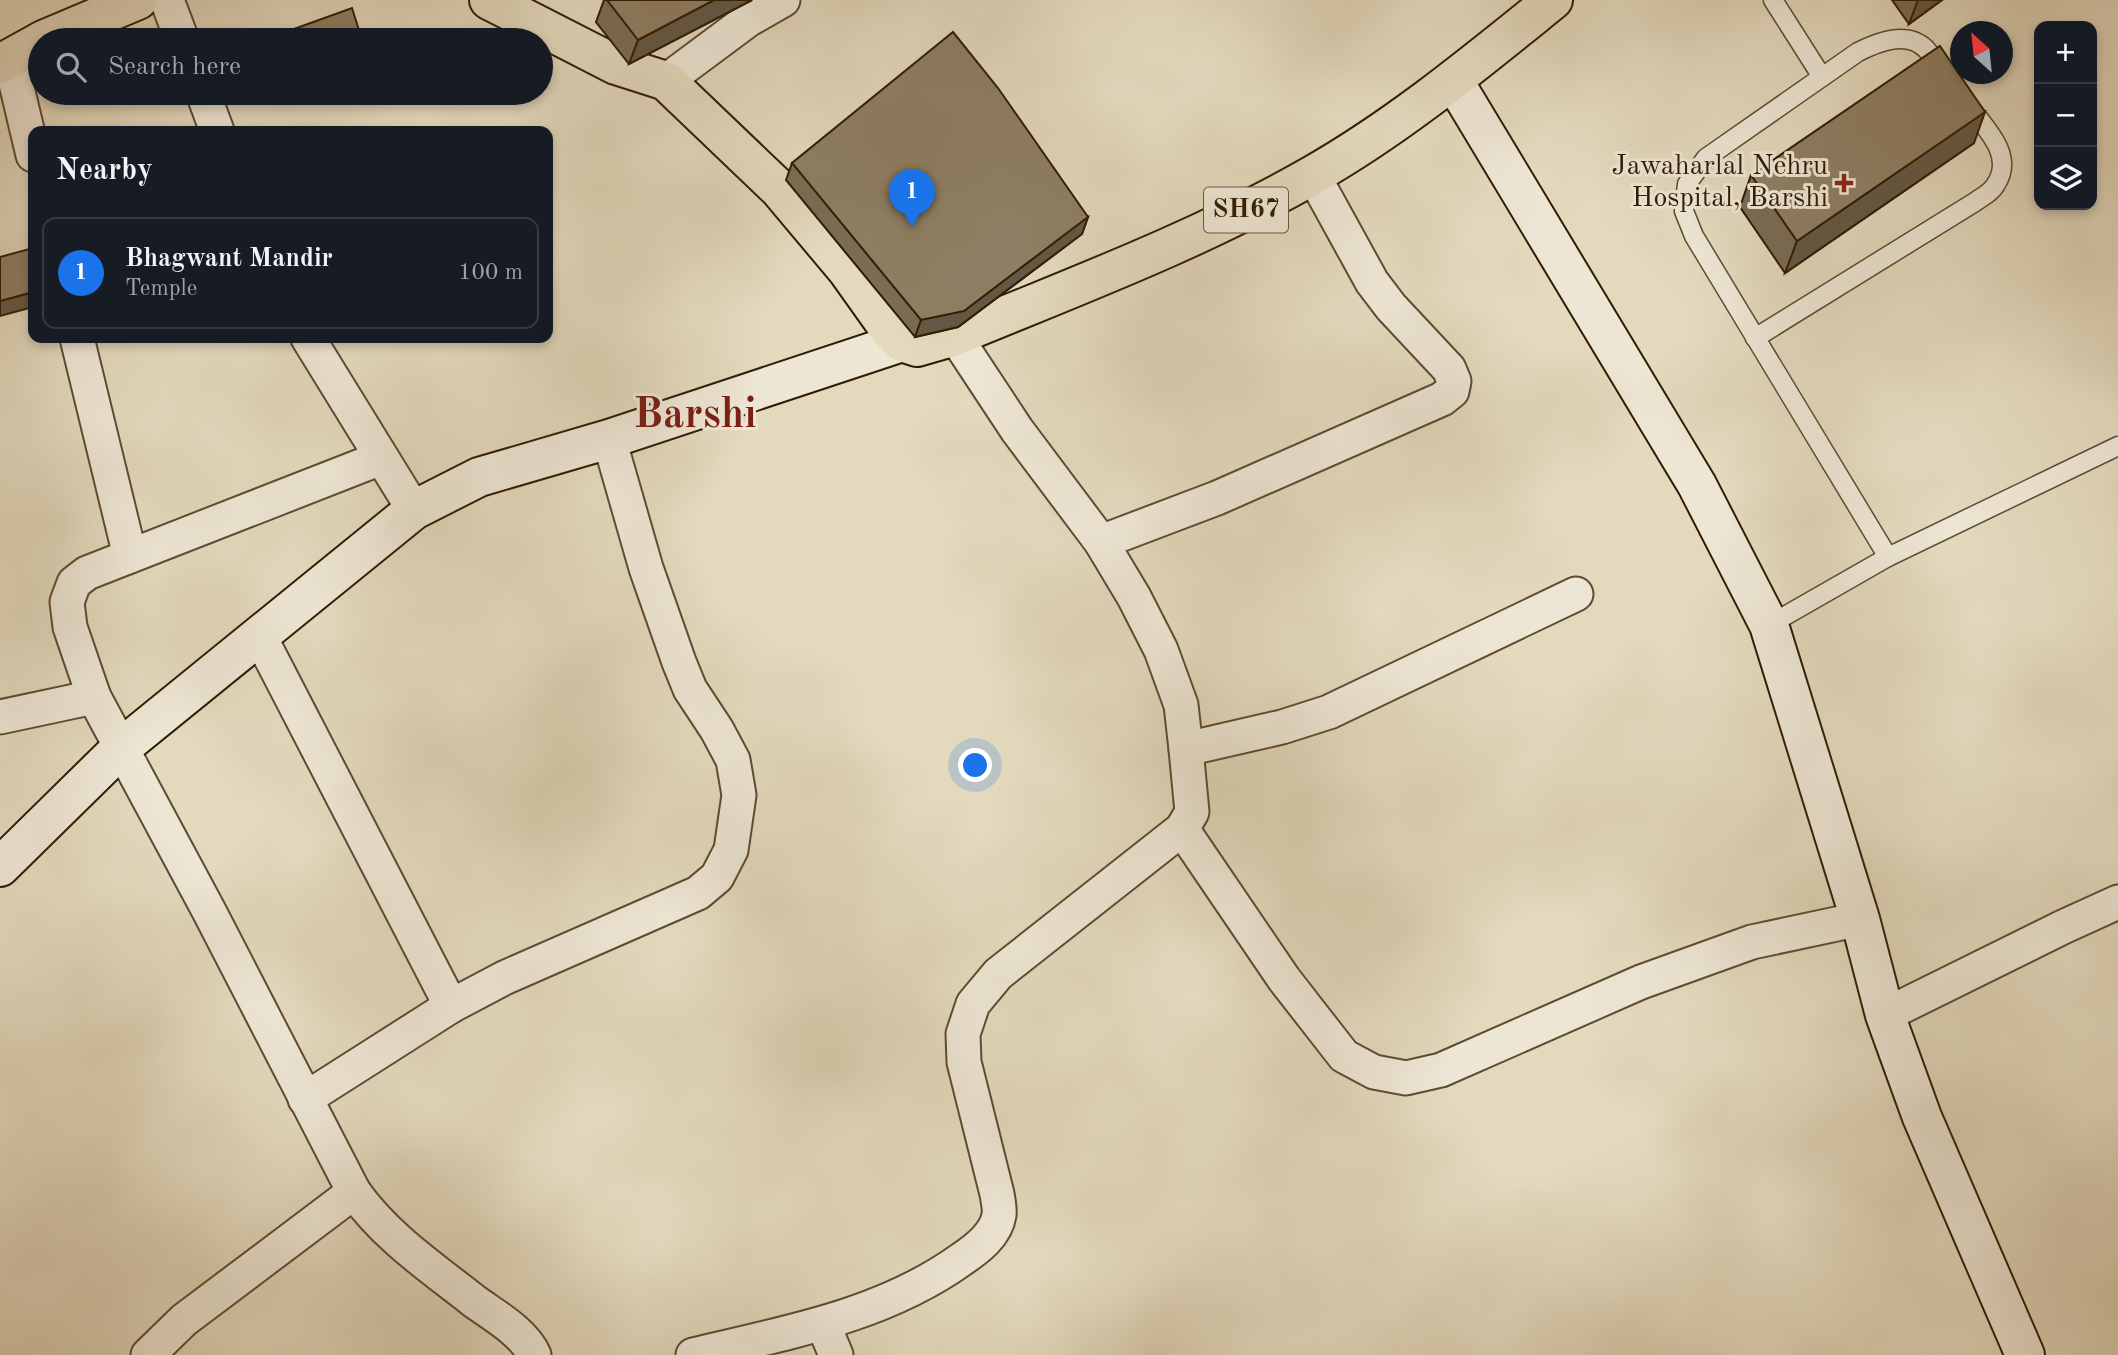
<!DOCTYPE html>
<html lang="en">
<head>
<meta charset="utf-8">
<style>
  body { margin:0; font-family:"Old Standard TT",serif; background:#20242c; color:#f1f3f6 }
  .controls { position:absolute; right:21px; top:21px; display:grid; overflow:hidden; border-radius:14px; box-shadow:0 4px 10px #0003 }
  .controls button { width:63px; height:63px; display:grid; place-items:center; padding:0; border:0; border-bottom:2px solid #363941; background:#171b24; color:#f1f3f6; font:35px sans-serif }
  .compass { position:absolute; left:1950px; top:21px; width:63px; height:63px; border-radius:50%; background:#171b24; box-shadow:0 4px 10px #0003; rotate:333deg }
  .you { position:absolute; left:976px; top:766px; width:24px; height:24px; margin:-18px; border:5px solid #fff; border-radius:50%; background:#1a73e8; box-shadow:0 0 0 10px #1a73e833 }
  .badge { display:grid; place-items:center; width:46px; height:46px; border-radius:50%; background:#1a73e8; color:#fff; font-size:23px; font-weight:700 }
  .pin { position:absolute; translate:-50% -58px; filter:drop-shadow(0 2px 4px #0008) }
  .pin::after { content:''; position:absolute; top:37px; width:24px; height:21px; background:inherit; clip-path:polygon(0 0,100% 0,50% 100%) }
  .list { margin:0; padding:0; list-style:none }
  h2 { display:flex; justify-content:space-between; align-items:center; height:91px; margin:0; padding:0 28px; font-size:30px }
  h2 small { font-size:23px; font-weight:400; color:#9ea1a6 }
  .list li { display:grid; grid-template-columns:46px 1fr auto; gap:21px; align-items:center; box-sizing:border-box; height:112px; margin:0 14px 14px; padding:0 14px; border:2px solid #363941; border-radius:14px }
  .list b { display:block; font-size:26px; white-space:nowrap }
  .list p { margin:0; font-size:23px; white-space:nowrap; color:#9ea1a6 }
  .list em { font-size:23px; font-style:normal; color:#9ea1a6 }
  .icon { flex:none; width:38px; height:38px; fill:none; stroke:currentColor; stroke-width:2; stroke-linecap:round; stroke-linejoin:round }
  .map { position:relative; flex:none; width:2118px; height:1355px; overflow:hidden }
  .search { position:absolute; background:#171b24; box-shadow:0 4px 10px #0003; left:28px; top:28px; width:525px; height:77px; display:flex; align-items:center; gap:18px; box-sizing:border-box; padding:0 24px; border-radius:38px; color:#9ea1a6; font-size:26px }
  .panel { position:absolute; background:#171b24; box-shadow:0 4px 10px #0003; left:28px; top:126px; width:525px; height:217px; border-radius:14px }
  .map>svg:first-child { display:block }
</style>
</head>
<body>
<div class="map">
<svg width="2118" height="1355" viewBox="0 0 2118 1355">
  <rect width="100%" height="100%" fill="#e3d9bd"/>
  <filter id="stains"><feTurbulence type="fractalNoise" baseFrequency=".00286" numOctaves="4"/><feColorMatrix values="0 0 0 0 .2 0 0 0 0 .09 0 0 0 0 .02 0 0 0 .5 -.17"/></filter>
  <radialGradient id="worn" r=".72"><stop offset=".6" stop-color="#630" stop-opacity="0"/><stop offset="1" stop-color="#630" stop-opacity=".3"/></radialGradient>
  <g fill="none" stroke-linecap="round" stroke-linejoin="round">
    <defs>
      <g id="service">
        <polyline points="1773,0 1822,77"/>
        <path d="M1755,338l220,-136c7,-5 17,-10 21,-18 19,-29 -11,-56 -28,-79"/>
        <path d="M1888,557l-194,-321 -10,-25 3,-27 19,-26 152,-106c20,-10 49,-22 68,-3 6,7 11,15 17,23"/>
        <polyline points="1769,625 1888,557 2118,446"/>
      </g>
      <g id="minor">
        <polyline points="167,0 182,40"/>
        <polyline points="10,58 33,155"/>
        <polyline points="666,81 748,20 783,0"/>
        <polyline points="203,93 217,131"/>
        <polyline points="77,338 130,556"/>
        <polyline points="308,338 414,510"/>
        <path d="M381,458l-294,115 -13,10 -7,19 3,25 24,70 115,214 145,281c32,45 77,75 120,109 19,14 50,31 60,54"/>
        <polyline points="1101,542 1217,498 1442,399 1452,391 1454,381 1449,369 1391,307 1372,282 1313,175"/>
        <polyline points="259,635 451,1006"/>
        <polyline points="0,717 94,697"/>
        <polyline points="1186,749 1282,727 1329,712 1576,594"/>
        <polyline points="1182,829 1284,979 1344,1056 1374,1072 1406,1078 1441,1070 1641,982 1752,942 1860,919"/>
        <polyline points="1885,1015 2063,927 2118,902"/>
        <polyline points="305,1099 451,1006 504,978 698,893 717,877 731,850 739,795 733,760 717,730 690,689 679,662 646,568 609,439"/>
        <polyline points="823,1324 836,1355"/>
        <polyline points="148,1355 184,1320 354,1192"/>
        <path d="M693,1355c92,-22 190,-39 269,-96 15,-10 34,-24 37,-44 1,-6 -1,-15 -2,-21l-33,-132 -1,-28 10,-30 25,-30 184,-145 10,-17 -6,-63 -5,-44 -20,-55 -27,-53 -33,-55 -84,-112 -62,-94"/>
      </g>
      <g id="secondary">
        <polyline points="1453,80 1697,485 1769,625 1860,919 1885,1015 1922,1117 2025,1355"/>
        <polyline points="0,867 121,748 414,510 479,477 609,439 902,342"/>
      </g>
      <g id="primary">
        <path d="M489,0l127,65 50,16 113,108 68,81 42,59 13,13 15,5 38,-11c121,-50 244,-96 358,-161 86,-49 163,-113 240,-175"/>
        <polyline points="43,40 138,0"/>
        <polyline points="0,64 40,42"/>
      </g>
    </defs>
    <use href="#service" stroke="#5e4b31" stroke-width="21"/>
    <use href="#minor" stroke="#5e4b31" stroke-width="37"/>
    <use href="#secondary" stroke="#311c02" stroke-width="42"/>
    <use href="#primary" stroke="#311c02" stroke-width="42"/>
    <use href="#service" stroke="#ede6d4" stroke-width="18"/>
    <use href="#minor" stroke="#ede6d4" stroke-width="33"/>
    <use href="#secondary" stroke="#ede6d4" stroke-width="38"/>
    <use href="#primary" stroke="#e3d9bd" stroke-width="38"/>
  </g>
  <g fill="#7a6c55" stroke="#311c02" stroke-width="2">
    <polygon points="604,0 752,0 629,64 596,22"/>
    <polygon points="1892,0 1942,0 1909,24"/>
    <polygon points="294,29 362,40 290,40"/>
    <polygon points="1974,143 1785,273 1740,207 1751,175"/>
    <polygon points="792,163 1088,217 1082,234 958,327 915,337 786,180"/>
  </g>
  <g fill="#635845" stroke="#311c02" stroke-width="2">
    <polygon points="714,0 752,0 629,64 638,40"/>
    <polygon points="1918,0 1942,0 1909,24"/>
    <polygon points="1985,112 1974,143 1785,273 1797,241"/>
    <polygon points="1088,217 1082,234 958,327 915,337 921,320"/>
    <polygon points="33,292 33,307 0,316 0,301"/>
  </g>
  <g fill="#8e7e63" stroke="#311c02" stroke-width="2">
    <polygon points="607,0 714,0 638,40"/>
    <polygon points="352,8 362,40 297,40 294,29"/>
    <polygon points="953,32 998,88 1088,217 964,311 921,320 792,163"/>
    <polygon points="1940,46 1985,112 1797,241 1751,175"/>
    <polygon points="33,248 33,292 0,301 0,257"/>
  </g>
  <path fill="#8f2418" stroke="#ede6d4" stroke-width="2.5" d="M1840.5 172.5h7v7h7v7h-7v7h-7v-7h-7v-7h7z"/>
  <g text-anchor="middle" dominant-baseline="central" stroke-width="6" stroke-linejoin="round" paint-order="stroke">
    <rect fill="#ede6d4" stroke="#695941" stroke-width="2" x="1204" y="187.5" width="84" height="45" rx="5"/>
    <g font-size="26" font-weight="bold" fill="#311c02">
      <text x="1246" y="210">SH67</text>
    </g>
    <g font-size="28" fill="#311c02" stroke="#ede6d4" text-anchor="end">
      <text x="1828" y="167">Jawaharlal Nehru<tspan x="1828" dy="32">Hospital, Barshi</tspan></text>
    </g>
    <g font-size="42" font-weight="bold" fill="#7a1f14" stroke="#ede6d4">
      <text x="695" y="416">Barshi</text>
    </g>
  </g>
  <rect width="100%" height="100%" filter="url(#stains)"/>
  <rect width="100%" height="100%" fill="url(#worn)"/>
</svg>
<div class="controls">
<button>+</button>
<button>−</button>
<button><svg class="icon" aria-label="layers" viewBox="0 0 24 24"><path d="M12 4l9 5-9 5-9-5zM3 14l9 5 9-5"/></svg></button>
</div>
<svg class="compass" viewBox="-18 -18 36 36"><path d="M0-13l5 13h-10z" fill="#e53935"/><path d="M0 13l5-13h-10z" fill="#9ea1a6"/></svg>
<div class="you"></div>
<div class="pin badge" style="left:912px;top:227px">1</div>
<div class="search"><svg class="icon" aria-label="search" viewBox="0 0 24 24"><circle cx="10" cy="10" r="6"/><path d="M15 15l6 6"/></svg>Search here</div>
<section class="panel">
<h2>Nearby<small></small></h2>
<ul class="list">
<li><span class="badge">1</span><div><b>Bhagwant Mandir</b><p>Temple</p></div><em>100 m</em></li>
</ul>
</section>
</div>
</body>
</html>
